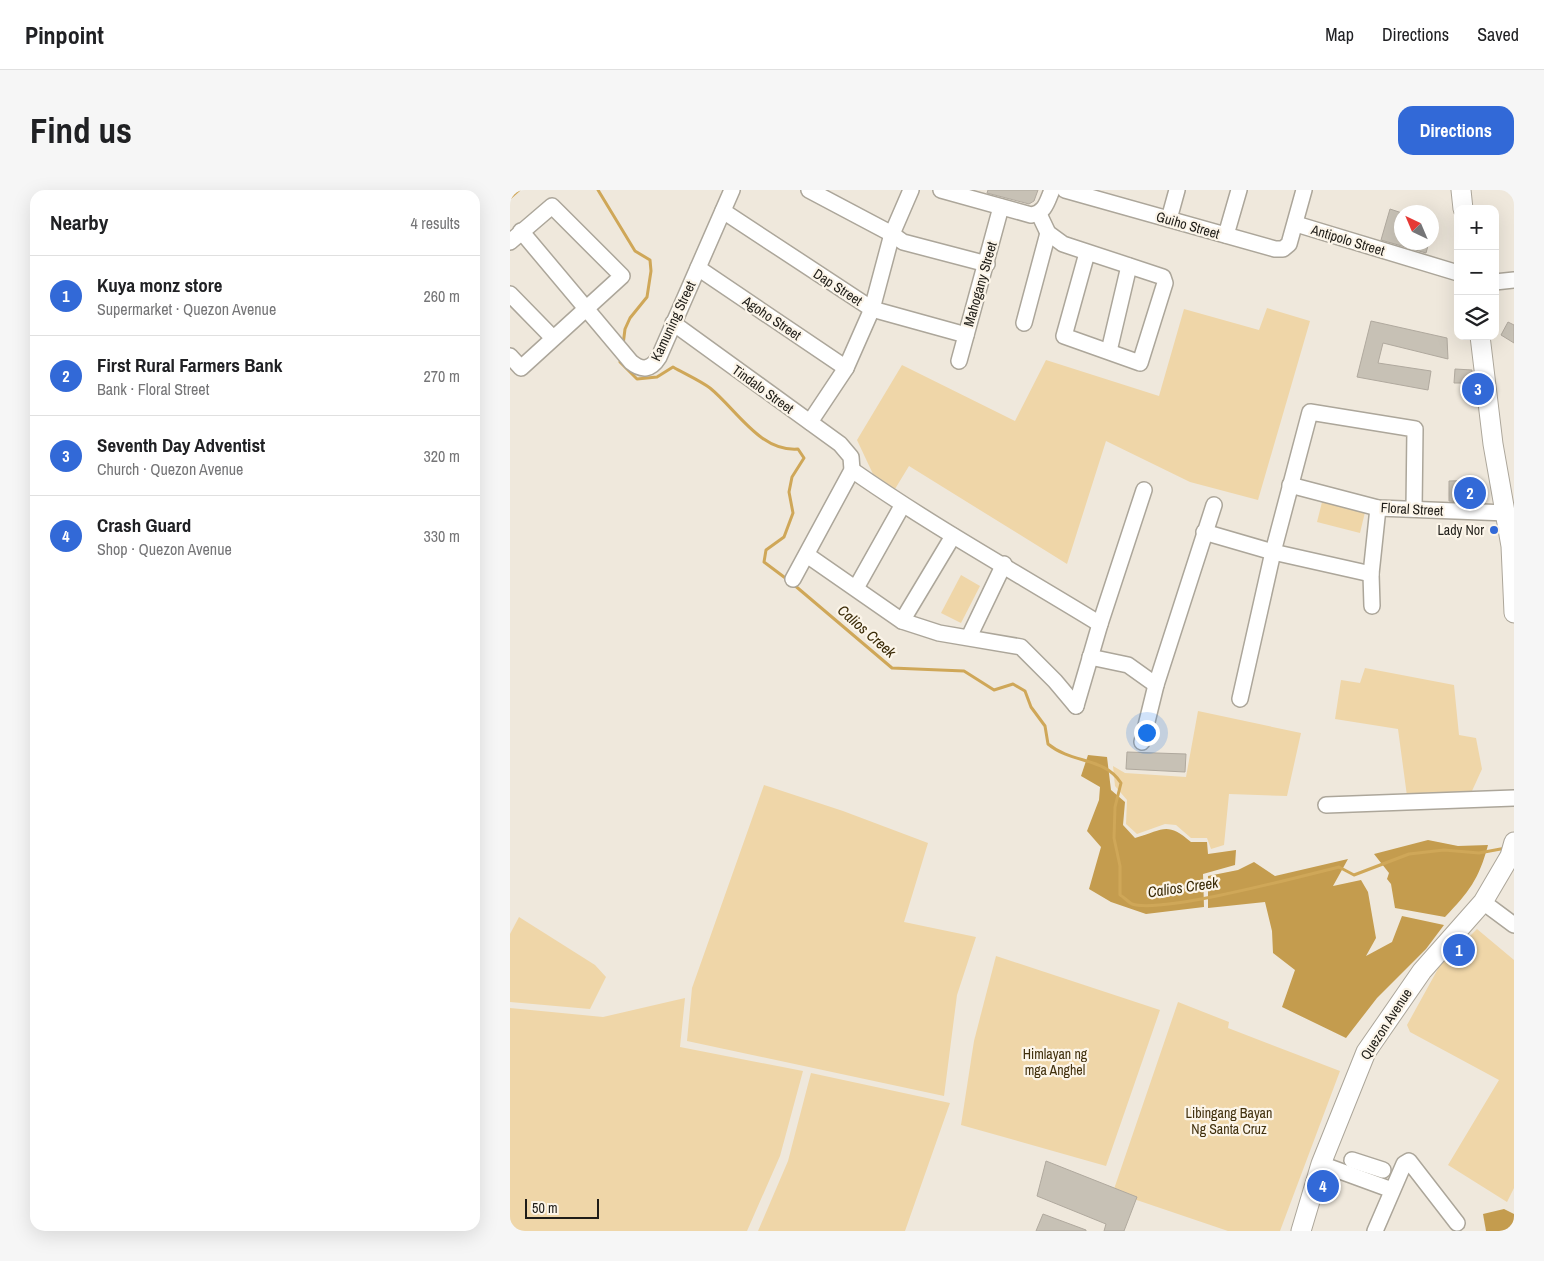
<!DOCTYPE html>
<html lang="en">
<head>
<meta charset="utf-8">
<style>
  body { margin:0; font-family:"Archivo Narrow",sans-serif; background:#f6f6f6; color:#202124 }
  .controls { position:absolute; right:15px; top:15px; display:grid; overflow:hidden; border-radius:10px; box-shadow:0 5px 20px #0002 }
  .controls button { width:45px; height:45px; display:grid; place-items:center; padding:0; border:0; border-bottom:1px solid #e0e0e0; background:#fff; color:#202124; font:25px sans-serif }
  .compass { position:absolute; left:884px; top:15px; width:45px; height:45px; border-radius:50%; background:#fff; box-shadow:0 5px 20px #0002; rotate:316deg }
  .scale { position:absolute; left:15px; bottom:12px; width:74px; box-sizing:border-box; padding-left:5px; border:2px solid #1f1d18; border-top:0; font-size:14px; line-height:18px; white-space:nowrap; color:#1f1d18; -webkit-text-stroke:4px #fcf5e9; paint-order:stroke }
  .you { position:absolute; left:636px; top:542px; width:18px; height:18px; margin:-12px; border:4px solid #fff; border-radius:50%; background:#1a73e8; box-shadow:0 0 0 8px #1a73e833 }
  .badge { display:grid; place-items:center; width:32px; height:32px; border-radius:50%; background:#3269d7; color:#fff; font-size:16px; font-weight:700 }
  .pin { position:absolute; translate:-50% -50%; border:2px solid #fff; box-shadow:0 1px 5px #0006 }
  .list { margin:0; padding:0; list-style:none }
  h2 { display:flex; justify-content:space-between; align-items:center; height:65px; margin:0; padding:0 20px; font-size:21px }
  h2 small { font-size:16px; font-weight:400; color:#757577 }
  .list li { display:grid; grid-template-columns:32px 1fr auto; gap:15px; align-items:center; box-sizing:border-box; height:80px; padding:0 20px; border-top:1px solid #e0e0e0 }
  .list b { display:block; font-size:19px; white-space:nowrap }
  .list p { margin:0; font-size:16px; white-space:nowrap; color:#757577 }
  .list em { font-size:16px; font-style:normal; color:#757577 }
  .icon { flex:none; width:28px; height:28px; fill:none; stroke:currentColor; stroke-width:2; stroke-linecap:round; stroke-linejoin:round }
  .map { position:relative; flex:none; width:1004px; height:1041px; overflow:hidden; border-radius:15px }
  header { display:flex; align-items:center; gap:30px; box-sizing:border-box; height:70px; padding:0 25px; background:#fff; border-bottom:1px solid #e0e0e0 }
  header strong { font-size:24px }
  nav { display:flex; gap:28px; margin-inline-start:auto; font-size:18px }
  .intro { display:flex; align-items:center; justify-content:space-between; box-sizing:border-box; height:120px; padding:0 30px }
  h1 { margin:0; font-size:35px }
  .button { padding:12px 22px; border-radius:15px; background:#3269d7; color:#fff; font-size:18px; font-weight:700 }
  main { display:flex; gap:30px; padding:0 30px }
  aside { flex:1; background:#fff; border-radius:15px; box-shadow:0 5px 20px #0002 }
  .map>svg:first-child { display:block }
</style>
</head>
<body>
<header>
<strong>Pinpoint</strong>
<nav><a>Map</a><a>Directions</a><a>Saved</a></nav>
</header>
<div class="intro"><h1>Find us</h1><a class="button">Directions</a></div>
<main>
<aside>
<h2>Nearby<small>4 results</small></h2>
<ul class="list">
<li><span class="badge">1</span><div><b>Kuya monz store</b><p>Supermarket · Quezon Avenue</p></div><em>260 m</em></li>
<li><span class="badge">2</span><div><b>First Rural Farmers Bank</b><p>Bank · Floral Street</p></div><em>270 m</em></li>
<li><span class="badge">3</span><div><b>Seventh Day Adventist</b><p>Church · Quezon Avenue</p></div><em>320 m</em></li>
<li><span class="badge">4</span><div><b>Crash Guard</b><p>Shop · Quezon Avenue</p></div><em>330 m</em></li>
</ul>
</aside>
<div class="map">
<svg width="1004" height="1041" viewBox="0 0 1004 1041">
  <rect width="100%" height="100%" fill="#efe8dc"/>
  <g fill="#efd6a8">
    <polygon points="757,118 800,131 748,310 680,292 596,251 557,374 399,276 385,299 363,284 347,250 392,175 505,231 536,170 649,206 674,119 749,140"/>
    <polygon points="813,308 856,318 850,343 807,332"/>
    <polygon points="451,385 470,396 451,433 431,423"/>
    <polygon points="855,478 944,495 949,545 966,548 972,579 962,601 897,606 888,539 825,529 831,490 850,493"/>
    <polygon points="688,521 791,543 777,606 719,604 714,655 701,659 697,648 681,648 666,635 655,634 627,644 616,634 617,610 605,596 603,576 615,583 676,587"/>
    <polygon points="254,595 333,621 418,653 394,732 466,747 447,805 434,906 177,851 182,798"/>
    <polygon points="9,727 85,775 96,787 80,819 0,812 0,744"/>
    <polygon points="967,739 1004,770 1004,998 997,1012 938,975 989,890 900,842 897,835 929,777"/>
    <polygon points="486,766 650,820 596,976 451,935 464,851"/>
    <polygon points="175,808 170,857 293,881 270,966 237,1041 0,1041 0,818 93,827"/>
    <polygon points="668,812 719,832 718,838 830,881 770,1041 718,1041 603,1002"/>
    <polygon points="301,883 440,913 395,1041 248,1041 278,971"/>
  </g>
  <g fill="#c49c4e">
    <path d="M578,565l19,2 4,33 14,12 -2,23 12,13c29,-8 31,-17 56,4h16l1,12 28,-4 -1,15 -32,9 1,33 -58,7 -35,-12 -22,-13 12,-42 -14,-16 12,-31 1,-13 -19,-11z"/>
    <path d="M918,650l30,6 30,-1c-9,34 -19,47 -43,72l-50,-9 -4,-24 -4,-5 2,-6 -15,-19z"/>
    <polygon points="838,669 823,696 851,690 858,702 866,748 856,766 882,752 892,726 934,735 916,759 867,808 836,848 772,817 785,780 763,763 762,741 755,712 698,718 698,686 728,680 744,672 765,686"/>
    <polygon points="994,1019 1004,1024 1004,1041 976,1041 973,1024"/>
  </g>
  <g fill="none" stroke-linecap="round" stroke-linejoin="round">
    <g stroke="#cfa758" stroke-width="3">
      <polyline points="88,0 125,61 140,70 141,81 137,107 120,128 115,139 113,155"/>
      <polyline points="0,8 9,0"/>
      <path d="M111,168l-1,4 17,17 20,-2 16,-10c12,7 26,13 37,21 27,22 50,64 88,61l6,9 -12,19 -3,15 4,21 -9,24 -18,13 -2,12 24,18"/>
      <path d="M283,394l99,84 72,3 30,19 19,-6 12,7 6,16 14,19 3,18c24,20 57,13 73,39l-6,24 -1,31 6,28v29c4,2 8,7 12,9 29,10 170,-28 207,-37l15,8 55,-21 35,-4 35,3 27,-5"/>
    </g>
  </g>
  <g fill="#c7c1b5" stroke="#b0a99e">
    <polygon points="478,0 528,0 524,11 519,14 477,3"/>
    <polygon points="880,19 892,23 892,52 919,52 916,63 871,50"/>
    <polygon points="861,131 937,148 938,169 873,153 868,173 921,181 918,200 847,187"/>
    <polygon points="998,132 1004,135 1004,153 991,145"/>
    <polygon points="945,179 962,180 962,193 944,193"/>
    <polygon points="971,290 971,313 939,311 939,291"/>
    <polygon points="617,562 676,564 675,582 616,579"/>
    <polygon points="536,971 627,1007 614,1041 594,1041 596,1034 527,1006"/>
    <polygon points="533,1024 576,1040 576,1041 526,1041"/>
  </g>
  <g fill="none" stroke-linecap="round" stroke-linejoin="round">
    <defs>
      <g id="minor">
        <polyline points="299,0 382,44 393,52 477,74"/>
        <path d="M431,0l90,25c14,-2 16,-13 21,-25"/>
        <polyline points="555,0 765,59 773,59 779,54 794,0"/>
        <polyline points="213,21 362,119 456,145"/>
        <polyline points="529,24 538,43 553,54 653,87 655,93 630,173 554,146 577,63"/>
        <polyline points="659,29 667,0"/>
        <polyline points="786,34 948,83"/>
        <path d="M11,41l110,131c11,9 20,8 28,-5l73,-167"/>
        <polyline points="716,45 729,0"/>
        <polyline points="0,52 42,16 112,86 11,178 0,166"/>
        <polyline points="188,78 336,178"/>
        <polyline points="985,92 1004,90"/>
        <polyline points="0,104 43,148"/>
        <polyline points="163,133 330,254 341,267 342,280 283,389"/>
        <polyline points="514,133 538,43"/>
        <polyline points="599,161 619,76"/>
        <polyline points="449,171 491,17"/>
        <polyline points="300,232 336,178 362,119 382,44 401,0"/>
        <path d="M342,280c80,56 165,103 248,154"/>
        <polyline points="780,295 868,318 997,323"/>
        <polyline points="694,342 763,362 861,384"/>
        <polyline points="297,365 392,431 429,443 511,457 545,491 566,516"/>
        <polyline points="346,398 392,316"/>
        <polyline points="862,416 861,384 868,318"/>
        <polyline points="392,431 443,346"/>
        <polyline points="459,447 494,374"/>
        <polyline points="580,467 618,475 646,495"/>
        <polyline points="730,509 763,362 800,222 905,239 904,319"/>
        <polyline points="566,516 590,434 634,300"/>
        <polyline points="632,552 646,495 704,315"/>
        <polyline points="816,615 1004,608"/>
        <polyline points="973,712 1004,735"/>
        <polyline points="842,970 873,980"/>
        <polyline points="811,974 882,1000"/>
        <polyline points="865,1041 894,974 899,971 947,1033"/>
      </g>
      <g id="major">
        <polyline points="951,0 953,19"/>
        <polyline points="970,146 983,254 1001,356 1004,423"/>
        <polyline points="791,1041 811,974 856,862 912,781 973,712 1000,666 1004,652"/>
      </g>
    </defs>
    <use href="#minor" stroke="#aca69a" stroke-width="18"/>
    <use href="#major" stroke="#aca69a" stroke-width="21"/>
    <use href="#minor" stroke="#fff" stroke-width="15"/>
    <use href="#major" stroke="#fff" stroke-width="19"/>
  </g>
  <circle fill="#3269d7" stroke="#fcf5e9" stroke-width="2" cx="984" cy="340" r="5"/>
  <g text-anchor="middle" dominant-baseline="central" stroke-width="4.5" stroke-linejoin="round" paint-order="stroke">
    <g font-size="14" fill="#1f1d18" stroke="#fcf5e9">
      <text transform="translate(678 35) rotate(16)">Guiho Street</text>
      <text transform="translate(838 50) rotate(17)">Antipolo Street</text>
      <text transform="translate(470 94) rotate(-74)">Mahogany Street</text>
      <text transform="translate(328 97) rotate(33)">Dap Street</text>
      <text transform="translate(262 128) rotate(34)">Agoho Street</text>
      <text transform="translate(163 131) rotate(-65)">Kamuning Street</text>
      <text transform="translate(253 199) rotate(36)">Tindalo Street</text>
      <text transform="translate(902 319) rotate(3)">Floral Street</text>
      <text transform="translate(876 834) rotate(-57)">Quezon Avenue</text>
    </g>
    <g font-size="14" fill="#1f1d18" stroke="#fcf5e9" text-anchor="end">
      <text x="974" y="340">Lady Nor</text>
    </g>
    <g font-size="14" fill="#41300d" stroke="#fcf5e9">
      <text x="545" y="864">Himlayan ng<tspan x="545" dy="16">mga Anghel</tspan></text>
      <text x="719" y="923">Libingang Bayan<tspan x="719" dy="16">Ng Santa Cruz</tspan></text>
    </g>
    <g font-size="15" font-style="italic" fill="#382804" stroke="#fcf5e9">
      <text transform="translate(357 441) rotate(41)">Calios Creek</text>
      <text transform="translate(673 697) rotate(-8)">Calios Creek</text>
    </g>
  </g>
</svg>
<div class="controls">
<button>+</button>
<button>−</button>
<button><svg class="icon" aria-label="layers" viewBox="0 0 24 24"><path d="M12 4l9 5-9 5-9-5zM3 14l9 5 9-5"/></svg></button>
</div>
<svg class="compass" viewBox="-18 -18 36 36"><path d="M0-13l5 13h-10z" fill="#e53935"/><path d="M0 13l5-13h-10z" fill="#757577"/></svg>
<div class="scale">50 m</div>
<div class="you"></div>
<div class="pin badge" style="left:949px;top:760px">1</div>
<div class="pin badge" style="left:960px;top:303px">2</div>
<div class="pin badge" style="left:968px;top:199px">3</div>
<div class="pin badge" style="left:813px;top:996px">4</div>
</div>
</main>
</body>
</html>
